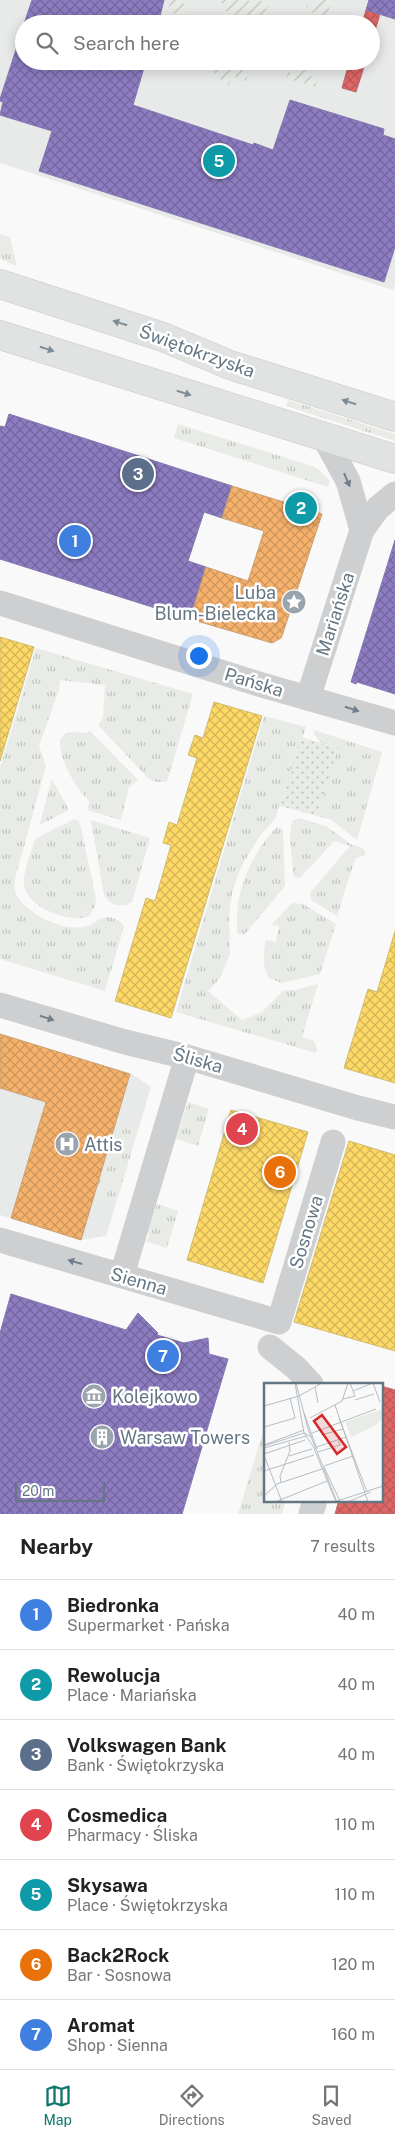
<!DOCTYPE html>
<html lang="en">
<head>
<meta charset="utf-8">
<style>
  body { margin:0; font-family:"Public Sans",sans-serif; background:#f2f2f2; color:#222 }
  .scale { position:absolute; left:15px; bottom:12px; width:90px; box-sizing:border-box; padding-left:5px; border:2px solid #657683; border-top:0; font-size:14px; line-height:18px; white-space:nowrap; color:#657683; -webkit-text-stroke:4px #fff; paint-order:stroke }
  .you { position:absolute; left:198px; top:655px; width:18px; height:18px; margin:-12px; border:4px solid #fff; border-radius:50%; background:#1a73e8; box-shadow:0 0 0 8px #1a73e833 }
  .badge { display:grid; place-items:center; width:32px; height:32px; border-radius:50%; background:#0f766e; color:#fff; font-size:16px; font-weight:700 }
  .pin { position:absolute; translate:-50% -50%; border:2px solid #fff; box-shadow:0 1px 5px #0006 }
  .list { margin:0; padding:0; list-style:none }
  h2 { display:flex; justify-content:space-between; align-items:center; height:65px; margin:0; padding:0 20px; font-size:21px }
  h2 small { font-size:16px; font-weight:400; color:#767676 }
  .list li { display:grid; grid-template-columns:32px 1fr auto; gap:15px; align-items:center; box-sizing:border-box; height:70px; padding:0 20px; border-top:1px solid #e0e0e0 }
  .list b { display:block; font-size:19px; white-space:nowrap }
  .list p { margin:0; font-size:16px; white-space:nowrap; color:#767676 }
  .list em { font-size:16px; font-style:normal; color:#767676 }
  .icon { flex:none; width:28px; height:28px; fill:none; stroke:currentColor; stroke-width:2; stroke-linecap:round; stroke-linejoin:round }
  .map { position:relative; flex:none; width:395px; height:1514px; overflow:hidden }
  .search { position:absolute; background:#fff; box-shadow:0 2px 12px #0003; left:15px; right:15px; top:15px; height:55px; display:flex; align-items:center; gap:12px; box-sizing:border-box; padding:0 18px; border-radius:28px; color:#767676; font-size:19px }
  .sheet { height:555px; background:#fff }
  nav { display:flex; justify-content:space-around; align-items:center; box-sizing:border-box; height:70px; border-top:1px solid #e0e0e0; background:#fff; font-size:14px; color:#767676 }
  nav a { display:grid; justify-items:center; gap:2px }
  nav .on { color:#0f766e }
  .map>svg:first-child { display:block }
</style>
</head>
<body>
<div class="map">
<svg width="395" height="1514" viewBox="0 0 395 1514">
  <defs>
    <pattern id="grass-tufts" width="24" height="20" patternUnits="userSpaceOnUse" patternTransform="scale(1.25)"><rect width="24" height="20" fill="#e8ebe6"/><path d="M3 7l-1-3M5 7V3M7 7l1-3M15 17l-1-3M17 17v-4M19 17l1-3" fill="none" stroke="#c0c3c0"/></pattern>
    <pattern id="park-dots" width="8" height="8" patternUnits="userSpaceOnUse" patternTransform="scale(1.25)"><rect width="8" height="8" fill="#e8ebe6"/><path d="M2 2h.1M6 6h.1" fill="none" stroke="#c0c3c0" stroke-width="1.8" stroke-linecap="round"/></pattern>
    <pattern id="garden-furrows" width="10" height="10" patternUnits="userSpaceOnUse" patternTransform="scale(1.25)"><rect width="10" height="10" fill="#e8ebe6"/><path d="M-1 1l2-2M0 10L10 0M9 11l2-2" fill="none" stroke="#c0c3c0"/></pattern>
    <pattern id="homes-cross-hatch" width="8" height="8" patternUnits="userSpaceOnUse" patternTransform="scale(1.25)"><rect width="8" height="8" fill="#ffd966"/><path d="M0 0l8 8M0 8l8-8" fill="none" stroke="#d2b559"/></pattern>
    <pattern id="shops-cross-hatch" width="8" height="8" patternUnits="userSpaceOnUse" patternTransform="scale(1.25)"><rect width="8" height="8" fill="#e06666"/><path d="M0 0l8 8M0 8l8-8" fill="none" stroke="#b95959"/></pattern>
    <pattern id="offices-cross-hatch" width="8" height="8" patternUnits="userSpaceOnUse" patternTransform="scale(1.25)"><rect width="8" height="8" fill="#8e7cc3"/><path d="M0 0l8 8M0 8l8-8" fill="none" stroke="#72669c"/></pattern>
    <pattern id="health-cross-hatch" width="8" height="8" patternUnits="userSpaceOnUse" patternTransform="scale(1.25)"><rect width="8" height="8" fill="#f6b26b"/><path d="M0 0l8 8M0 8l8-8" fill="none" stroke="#cb955d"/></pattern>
  </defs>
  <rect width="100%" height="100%" fill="#f9f9f9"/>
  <g fill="#e8e9e9" fill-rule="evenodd">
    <path d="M0,0h395v284l-2,6 -393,-127zM24,24h347v37h-347z"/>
    <polygon points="0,1034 132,1074 151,1087 106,1236 81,1240 0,1215"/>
  </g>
  <g fill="url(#grass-tufts)">
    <polygon points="0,234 10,237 17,266 0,259"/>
    <polygon points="288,400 395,434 395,441 286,406"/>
    <polygon points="178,424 315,467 330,481 328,487 174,438"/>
    <path d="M36,648l157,46 -26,88h-10l-8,-3 -51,-54 5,-7 2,-33 -45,-5 -1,10 -20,56 7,20 -28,102c-2,7 -5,16 -3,23 7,22 47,40 68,36 9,-1 16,-10 25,-10 7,1 13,4 16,9l-19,65 -105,-32v-191z"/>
    <polygon points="264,716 306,727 275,819 259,837 241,867 232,893 229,916 230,954 220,978 208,991 242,1020 262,1012 284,990 295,990 318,984 302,1037 314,1041 317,1049 316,1053 176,1012"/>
    <polygon points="314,730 382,752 357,840 330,819 317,816 338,748 320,742 314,734"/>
    <path d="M90,731l48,49 -9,7 -8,33 -34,-10 2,-9c-15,-16 -29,-39 -29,-61l4,-6 10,-2 12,1z"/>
    <polygon points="52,779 69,810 40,825 40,823"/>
    <polygon points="299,818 326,826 352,845 363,848 366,854 355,859 337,916 311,900 310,893 350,846 334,841 301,877 296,878 293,875 290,835 292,822"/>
    <path d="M75,819l4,3 2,6 15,70 -1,8 -6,10c-18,8 -65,-9 -65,-33 -1,-10 8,-35 12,-45z"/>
    <path d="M91,820l59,18 -18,64c-11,6 -21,4 -28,-7z"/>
    <path d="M277,827l6,2 2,57 -40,48h-7l-1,-3c0,-9 0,-19 1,-28 4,-24 20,-59 39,-76z"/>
    <path d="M292,903l11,1 33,20 -16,50 -38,9 -13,-5c-7,-13 -6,-24 -3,-38l10,2 3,-16 -8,-1z"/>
    <polygon points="188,1102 209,1109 198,1146 176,1139"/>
    <polygon points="118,1125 138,1129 129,1160 109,1156"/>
    <polygon points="108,1159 128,1164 117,1200 111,1204 93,1199 102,1167 106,1167"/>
    <polygon points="157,1204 178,1211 167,1248 145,1241 149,1237 148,1230"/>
    <polygon points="265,1426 265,1500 286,1500 282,1514 238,1514"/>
  </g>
  <polygon fill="url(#park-dots)" points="301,737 338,748 317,816 280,806"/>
  <g fill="url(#garden-furrows)">
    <polygon points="171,0 183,0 182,3 188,5 184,16 172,13 169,24 163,24"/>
    <polygon points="222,0 247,0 255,4 257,0 269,3 266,11 271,13 270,18 258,15 255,24 230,24 234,13 225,11 227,5 221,3"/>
    <polygon points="315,0 332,0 324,24 307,24 309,19 314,20 316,14 305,10 307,5 312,7"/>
    <polygon points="218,61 243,61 241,67 250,70 246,81 232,76 229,85 221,82 221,79 213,77 215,71 206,68 208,63 217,66"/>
    <polygon points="301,61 312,61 308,75 318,79 315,87 286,78 288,72 294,74 296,68 293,67 295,63 300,64"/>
  </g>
  <g fill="url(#homes-cross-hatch)" stroke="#d1bb6f">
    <polygon points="0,637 34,647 0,761"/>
    <polygon points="214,702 262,716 171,1018 115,1001 146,898 155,901 171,845 163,843 169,822 177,825 197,758 188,755 195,735 203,738"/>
    <polygon points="395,931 395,1083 344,1068 368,989 377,992"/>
    <polygon points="231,1110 308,1132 263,1283 187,1260"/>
    <polygon points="349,1141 395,1155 395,1351 294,1322"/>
  </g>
  <g fill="url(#shops-cross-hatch)" stroke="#bb6b6f">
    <polygon points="366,10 380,14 374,34 371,33 371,24 362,24"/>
    <polygon points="350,61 366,61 364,67"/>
    <polygon points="349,63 364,67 356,92 342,88"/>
    <polygon points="381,1386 395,1390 395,1514 335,1514 339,1500 381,1500"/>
  </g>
  <g fill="url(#offices-cross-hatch)" stroke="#827ab0">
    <polygon points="32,0 164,0 158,24 24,24"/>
    <polygon points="369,0 395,0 395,19 366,10"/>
    <polygon points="24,25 24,61 146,61 133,105 253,145 254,143 273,150 290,100 384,129 383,135 395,139 395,247 384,282 39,171 52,131 0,115 3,102 0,101 0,99"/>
    <polygon points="9,414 232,486 222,518 204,512 188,561 206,567 190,619 0,559 0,426 5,427"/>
    <polygon points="395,540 395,694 357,682 356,684 351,682"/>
    <polygon points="11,1294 126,1330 138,1313 158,1333 157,1335 184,1343 208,1338 209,1354 228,1359 182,1514 0,1514 0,1333"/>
  </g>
  <g fill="url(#health-cross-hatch)" stroke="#caa072">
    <polygon points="232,486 322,514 283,633 281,638 272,643 190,619 206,567 248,581 264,531 222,518"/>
    <polygon points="0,1034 130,1074 81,1240 11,1218 46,1102 0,1088"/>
  </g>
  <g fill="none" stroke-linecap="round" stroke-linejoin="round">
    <defs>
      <g id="secondary">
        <polyline points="0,284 163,337 230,365 395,417"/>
        <polyline points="0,335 395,459"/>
      </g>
    </defs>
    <use href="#secondary" stroke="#d5d6d7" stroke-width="30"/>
    <g stroke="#cecfd0" stroke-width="25">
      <polyline points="324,437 348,481 362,530"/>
      <polyline points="0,603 262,685 395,723"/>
      <polyline points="308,698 362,530 378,508 395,494"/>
      <polyline points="0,1005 125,1042 187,1057 358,1108 395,1117"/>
      <polyline points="0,1240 279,1322 333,1142"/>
      <polyline points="122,1275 187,1057"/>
      <polyline points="270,1347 296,1368 311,1384"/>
      <polyline points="311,1514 315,1500"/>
    </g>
    <use href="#secondary" stroke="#e1e2e2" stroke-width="28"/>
  </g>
  <defs><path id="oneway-solid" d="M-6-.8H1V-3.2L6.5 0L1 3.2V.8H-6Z" transform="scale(1.25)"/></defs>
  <g fill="#7e8c96">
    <use href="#oneway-solid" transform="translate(120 323) rotate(-163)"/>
    <use href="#oneway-solid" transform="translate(47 349) rotate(17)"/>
    <use href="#oneway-solid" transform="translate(184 393) rotate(17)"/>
    <use href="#oneway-solid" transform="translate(349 402) rotate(-162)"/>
  </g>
  <g fill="#707f8b">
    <use href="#oneway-solid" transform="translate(347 480) rotate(67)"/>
    <use href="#oneway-solid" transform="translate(352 709) rotate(17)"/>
    <use href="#oneway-solid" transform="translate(47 1018) rotate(17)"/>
    <use href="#oneway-solid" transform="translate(75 1262) rotate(-164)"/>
  </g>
  <defs>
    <symbol id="sight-disc" viewBox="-11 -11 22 22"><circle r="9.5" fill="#99a4ac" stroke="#fff"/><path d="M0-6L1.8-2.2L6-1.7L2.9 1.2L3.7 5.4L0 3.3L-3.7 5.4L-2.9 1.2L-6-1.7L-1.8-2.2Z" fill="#fff"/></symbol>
    <symbol id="hospital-disc" viewBox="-11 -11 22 22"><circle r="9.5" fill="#99a4ac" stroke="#fff"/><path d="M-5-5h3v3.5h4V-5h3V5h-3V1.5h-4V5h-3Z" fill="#fff"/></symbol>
    <symbol id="museum-disc" viewBox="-11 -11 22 22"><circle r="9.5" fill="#99a4ac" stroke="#fff"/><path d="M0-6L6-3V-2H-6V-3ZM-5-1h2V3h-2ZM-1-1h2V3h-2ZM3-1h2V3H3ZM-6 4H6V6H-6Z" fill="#fff"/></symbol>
    <symbol id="building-disc" viewBox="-11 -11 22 22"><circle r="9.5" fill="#99a4ac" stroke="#fff"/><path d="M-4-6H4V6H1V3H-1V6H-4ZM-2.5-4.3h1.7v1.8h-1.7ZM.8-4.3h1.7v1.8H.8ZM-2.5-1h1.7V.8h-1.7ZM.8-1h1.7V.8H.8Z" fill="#fff"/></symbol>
  </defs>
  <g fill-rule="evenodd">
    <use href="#sight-disc" x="280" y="588" width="28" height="28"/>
    <use href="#hospital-disc" x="53" y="1130" width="28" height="28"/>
    <use href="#museum-disc" x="80" y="1382" width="28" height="28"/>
    <use href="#building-disc" x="88" y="1423" width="28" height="28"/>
  </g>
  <g text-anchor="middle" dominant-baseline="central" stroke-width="5" stroke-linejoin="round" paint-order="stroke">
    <g font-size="18" fill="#657683" stroke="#fff">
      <text transform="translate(197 351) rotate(20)">Świętokrzyska</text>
      <text transform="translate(335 614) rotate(-72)">Mariańska</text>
      <text transform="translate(254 682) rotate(17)">Pańska</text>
      <text transform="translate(198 1060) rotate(16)">Śliska</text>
      <text transform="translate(306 1232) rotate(-73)">Sosnowa</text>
      <text transform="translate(139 1281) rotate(16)">Sienna</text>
    </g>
    <g font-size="18" fill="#657683" stroke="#fff" text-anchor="start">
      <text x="276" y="592" text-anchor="end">Luba<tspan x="276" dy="21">Blum-Bielecka</tspan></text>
      <text x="84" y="1144">Attis</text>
      <text x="112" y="1396">Kolejkowo</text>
      <text x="120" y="1437">Warsaw Towers</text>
    </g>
  </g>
  <g transform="translate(264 1383)">
    <rect width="119" height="119" fill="#f9f9f9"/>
    <path d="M119,26v9l-8,8 -24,11 -6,-15z" fill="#e8ebe6"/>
    <path fill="none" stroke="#b5bdc3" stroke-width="1" d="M31,0l9,50 9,13 23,56M32,0l12,46 29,73M109,0l7,19M51,4l3,16M89,8l20,-8M79,16l12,-3 -5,-13M91,17l19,-6M71,22l33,97M0,23l35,-10 23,-13M40,30l13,36M46,35l32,-17 6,-18M75,35l28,74M0,44l31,-9 -5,-20M48,50l64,-24M57,52l22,-6M0,62l40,-15M0,63l40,-13 7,4M53,64l29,-10M0,65l42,-12M54,69l22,-7 -2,-4M0,71l41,-14M0,72l18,47M25,73l23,-7M60,83l29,-10M60,84l16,34M0,88l50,-16M17,100l-1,-7 10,-25 -1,-9M0,113l13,-12 45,-15M11,119l52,-21M70,119l49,-16M84,119l23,-10"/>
    <path fill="#d62828" fill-opacity="0.15" stroke="#d62828" stroke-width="2.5" d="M58,32l24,32 -9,7 -23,-33z"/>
    <rect width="119" height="119" fill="none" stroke="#657683" stroke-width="2.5"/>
  </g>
</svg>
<div class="scale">20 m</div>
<div class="you"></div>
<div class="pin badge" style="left:75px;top:541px;background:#3f7fe0">1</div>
<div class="pin badge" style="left:301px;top:508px;background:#0f9aa8">2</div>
<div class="pin badge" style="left:138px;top:474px;background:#5c6f8a">3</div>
<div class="pin badge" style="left:242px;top:1129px;background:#e0444e">4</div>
<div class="pin badge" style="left:219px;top:161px;background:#0f9aa8">5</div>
<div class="pin badge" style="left:280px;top:1172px;background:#e8710a">6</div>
<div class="pin badge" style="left:163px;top:1356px;background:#3f7fe0">7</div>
<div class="search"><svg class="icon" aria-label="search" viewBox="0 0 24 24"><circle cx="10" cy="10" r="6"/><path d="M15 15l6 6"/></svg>Search here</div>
</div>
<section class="sheet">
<h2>Nearby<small>7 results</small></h2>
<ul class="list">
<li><span class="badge" style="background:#3f7fe0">1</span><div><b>Biedronka</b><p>Supermarket · Pańska</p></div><em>40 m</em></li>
<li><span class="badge" style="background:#0f9aa8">2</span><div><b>Rewolucja</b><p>Place · Mariańska</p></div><em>40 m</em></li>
<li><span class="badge" style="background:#5c6f8a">3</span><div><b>Volkswagen Bank</b><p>Bank · Świętokrzyska</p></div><em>40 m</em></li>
<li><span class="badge" style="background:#e0444e">4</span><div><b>Cosmedica</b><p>Pharmacy · Śliska</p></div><em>110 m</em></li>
<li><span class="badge" style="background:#0f9aa8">5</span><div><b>Skysawa</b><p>Place · Świętokrzyska</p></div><em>110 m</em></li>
<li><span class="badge" style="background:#e8710a">6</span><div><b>Back2Rock</b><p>Bar · Sosnowa</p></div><em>120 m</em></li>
<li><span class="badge" style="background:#3f7fe0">7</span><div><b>Aromat</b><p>Shop · Sienna</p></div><em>160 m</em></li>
</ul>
</section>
<nav>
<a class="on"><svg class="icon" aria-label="map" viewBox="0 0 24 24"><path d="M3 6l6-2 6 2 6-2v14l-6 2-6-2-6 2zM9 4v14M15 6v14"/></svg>Map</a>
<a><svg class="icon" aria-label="directions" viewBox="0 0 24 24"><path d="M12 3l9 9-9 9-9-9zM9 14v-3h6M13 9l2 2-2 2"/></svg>Directions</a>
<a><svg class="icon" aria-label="saved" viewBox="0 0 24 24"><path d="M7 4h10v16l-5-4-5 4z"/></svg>Saved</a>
</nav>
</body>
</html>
